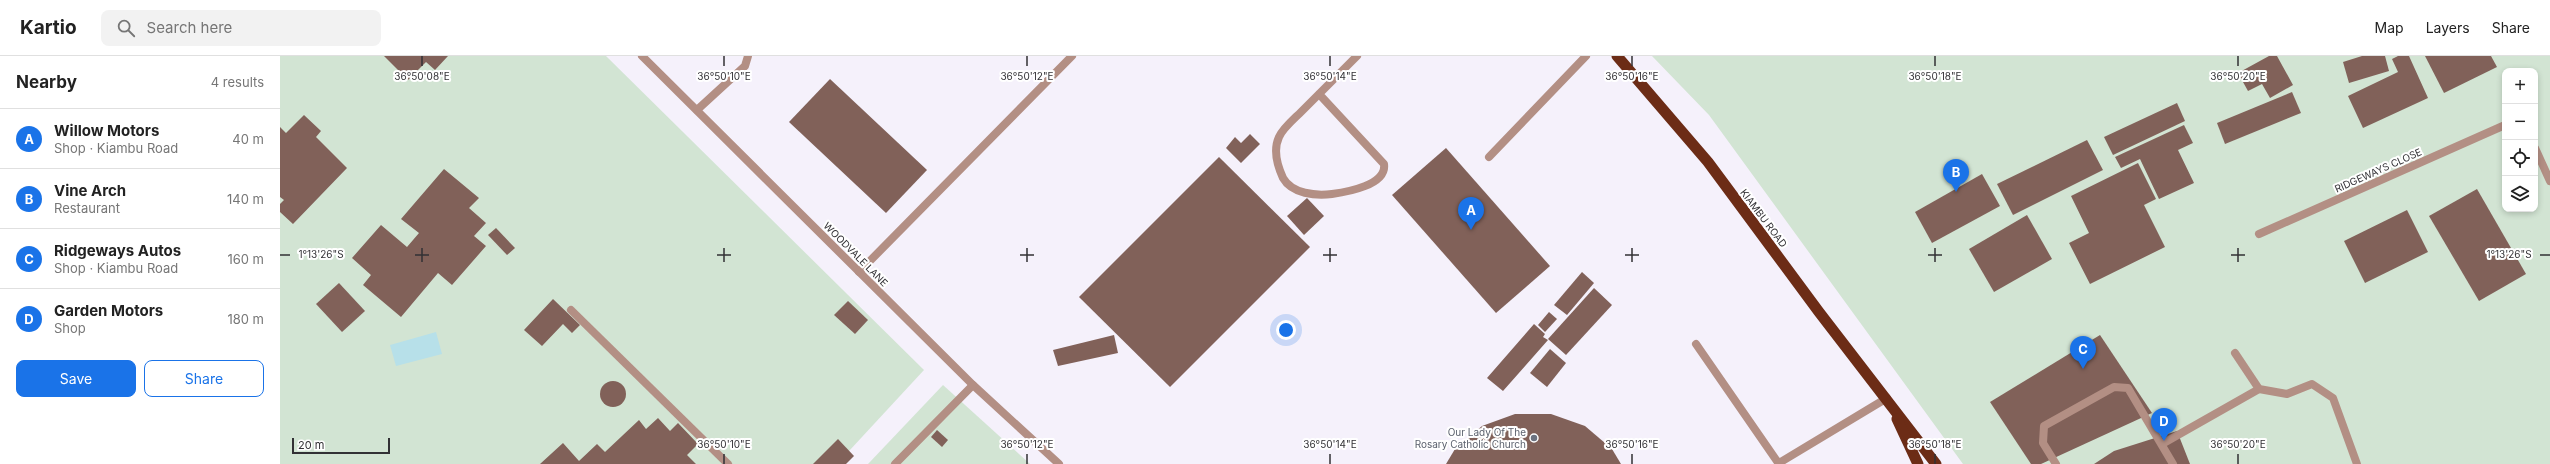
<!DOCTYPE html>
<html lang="en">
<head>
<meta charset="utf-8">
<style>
  body { margin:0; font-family:Inter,sans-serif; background:#f2f2f2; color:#222 }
  .controls { position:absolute; right:12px; top:12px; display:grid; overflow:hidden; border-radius:8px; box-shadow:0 2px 6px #0003 }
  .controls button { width:36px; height:36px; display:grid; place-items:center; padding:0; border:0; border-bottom:1px solid #e0e0e0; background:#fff; color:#222; font:20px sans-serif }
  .scale { position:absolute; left:12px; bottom:10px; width:98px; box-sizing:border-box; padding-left:4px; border:2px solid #323135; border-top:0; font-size:11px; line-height:14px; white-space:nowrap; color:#323135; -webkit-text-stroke:3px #fff; paint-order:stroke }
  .you { position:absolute; left:1006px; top:274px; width:14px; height:14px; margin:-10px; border:3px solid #fff; border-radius:50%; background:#1a73e8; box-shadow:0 0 0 6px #1a73e833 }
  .badge { display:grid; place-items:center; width:26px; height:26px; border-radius:50%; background:#1a73e8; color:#fff; font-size:13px; font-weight:700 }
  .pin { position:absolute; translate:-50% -33px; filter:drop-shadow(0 1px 2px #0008) }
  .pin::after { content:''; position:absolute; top:21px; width:14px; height:12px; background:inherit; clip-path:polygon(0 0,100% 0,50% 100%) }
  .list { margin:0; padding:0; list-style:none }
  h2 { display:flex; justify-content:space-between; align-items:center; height:52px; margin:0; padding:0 16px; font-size:17px }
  h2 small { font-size:13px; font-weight:400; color:#767676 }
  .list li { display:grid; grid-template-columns:26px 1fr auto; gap:12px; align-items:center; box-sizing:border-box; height:60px; padding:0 16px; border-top:1px solid #e0e0e0 }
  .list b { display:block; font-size:15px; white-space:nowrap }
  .list p { margin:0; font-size:13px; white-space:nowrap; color:#767676 }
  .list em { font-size:13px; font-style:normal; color:#767676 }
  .actions { display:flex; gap:8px; padding:12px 16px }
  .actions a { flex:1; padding:9px 0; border:1px solid #1a73e8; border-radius:8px; text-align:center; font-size:14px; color:#1a73e8 }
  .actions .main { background:#1a73e8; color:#fff }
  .icon { flex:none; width:22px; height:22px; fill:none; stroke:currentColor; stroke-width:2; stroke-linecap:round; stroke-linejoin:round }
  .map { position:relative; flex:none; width:2270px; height:408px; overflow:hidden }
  header { display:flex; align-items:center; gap:24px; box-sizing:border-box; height:56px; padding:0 20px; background:#fff; border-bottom:1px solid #e0e0e0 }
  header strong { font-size:19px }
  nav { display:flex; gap:22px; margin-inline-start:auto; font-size:14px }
  .search { width:280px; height:36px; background:#f2f2f2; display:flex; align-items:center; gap:10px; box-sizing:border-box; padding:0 14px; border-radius:8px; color:#767676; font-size:15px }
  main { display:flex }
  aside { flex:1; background:#fff }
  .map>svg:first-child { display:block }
</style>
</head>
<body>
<header>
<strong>Kartio</strong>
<div class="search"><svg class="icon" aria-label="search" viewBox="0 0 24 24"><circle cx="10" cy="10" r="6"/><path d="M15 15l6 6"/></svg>Search here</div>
<nav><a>Map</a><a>Layers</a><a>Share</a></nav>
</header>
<main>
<aside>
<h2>Nearby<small>4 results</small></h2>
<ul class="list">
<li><span class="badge">A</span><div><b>Willow Motors</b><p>Shop · Kiambu Road</p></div><em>40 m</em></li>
<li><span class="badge">B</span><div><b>Vine Arch</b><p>Restaurant</p></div><em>140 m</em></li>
<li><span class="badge">C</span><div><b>Ridgeways Autos</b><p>Shop · Kiambu Road</p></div><em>160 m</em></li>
<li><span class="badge">D</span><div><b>Garden Motors</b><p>Shop</p></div><em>180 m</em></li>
</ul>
<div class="actions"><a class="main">Save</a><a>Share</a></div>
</aside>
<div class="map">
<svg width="2270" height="408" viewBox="0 0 2270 408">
  <rect width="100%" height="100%" fill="#f5f1fb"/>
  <g fill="#d2e4d3" fill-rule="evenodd">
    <polygon points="0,0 326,0 644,314 557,408 0,408"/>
    <path d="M1372,0h898v408h-587l-254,-349zM2225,15h30v138h-30z"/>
    <polygon points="663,329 750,408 588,408"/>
  </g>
  <polygon fill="#b7e0e9" points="156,276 162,298 116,310 110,289"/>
  <g fill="#816159">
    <polygon points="104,0 168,0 155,14 146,6 128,24"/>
    <polygon points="1989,0 1997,0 2013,29 1990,42 1982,28 1968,35 1958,17"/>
    <polygon points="2082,0 2105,0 2109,15 2069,27 2063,6"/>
    <polygon points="2118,0 2129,0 2148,42 2083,72 2068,40 2118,16 2112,3"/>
    <polygon points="2145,0 2211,0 2217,11 2164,37"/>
    <polygon points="550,23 647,114 606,157 509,66"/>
    <polygon points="2012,36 2021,57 1945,88 1937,67"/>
    <polygon points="1897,47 1905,65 1833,99 1824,81"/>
    <polygon points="24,59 41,75 36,81 67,112 13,168 0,156 0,148 4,144 0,141 0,71 6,77"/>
    <polygon points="1904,69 1913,87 1898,94 1914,127 1879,143 1860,103 1841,112 1835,101"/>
    <polygon points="970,78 980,88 961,107 946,92 955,81 961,87"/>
    <polygon points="1807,84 1823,114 1733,159 1717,128"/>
    <polygon points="1166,92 1270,210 1216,257 1112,139"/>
    <polygon points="939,101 1030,191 890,331 799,241"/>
    <polygon points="1858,107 1876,143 1864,149 1885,191 1810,228 1789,187 1809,177 1791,140"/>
    <polygon points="164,113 199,142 189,152 206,167 194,180 206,190 172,229 158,217 121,261 83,229 91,219 72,202 101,169 127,191 139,177 121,163"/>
    <polygon points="1702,118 1720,150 1652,187 1635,156"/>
    <polygon points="2197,133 2246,218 2199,245 2149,160"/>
    <polygon points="1027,142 1044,160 1024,179 1007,160"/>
    <polygon points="2127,154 2148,196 2085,227 2064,185"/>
    <polygon points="1747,159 1772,203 1714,236 1689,193"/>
    <polygon points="216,172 235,192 227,199 208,179"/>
    <polygon points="1302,216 1314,227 1287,259 1274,249"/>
    <polygon points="59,227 85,255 62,276 36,248"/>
    <polygon points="1314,232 1332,249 1286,299 1268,283"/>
    <polygon points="273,243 300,269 292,277 283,268 262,290 244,274"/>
    <polygon points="568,245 588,264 575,278 554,259"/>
    <polygon points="1269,256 1277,263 1265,276 1258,269"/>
    <polygon points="1254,268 1265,278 1263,281 1268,284 1223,335 1207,322"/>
    <polygon points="834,279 838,297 778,310 773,294"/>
    <polygon points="1820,279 1872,357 1761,408 1751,408 1710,346"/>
    <polygon points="1270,293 1286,307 1267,331 1250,317"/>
    <circle cx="333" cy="338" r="13"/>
    <polygon points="1235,358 1271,358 1305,370 1332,393 1341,408 1166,408 1175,393 1202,370"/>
    <polygon points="378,362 390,375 398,367 418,388 407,399 416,408 260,408 283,387 299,405 317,388 325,396 359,364 366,373"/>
    <polygon points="657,374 668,384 662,391 651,381"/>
    <polygon points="1897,375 1910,408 1814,408 1834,395"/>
    <polygon points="558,383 574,400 566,408 533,408"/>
  </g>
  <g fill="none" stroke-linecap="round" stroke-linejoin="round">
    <g stroke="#b38f84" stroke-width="8">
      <path d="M1039,38l65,70c3,21 -37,28 -52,30 -16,2 -40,0 -49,-16 -6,-13 -10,-28 -4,-41 4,-9 15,-18 22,-25 19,-19 37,-37 56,-56"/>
      <polyline points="417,54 465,10 468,0"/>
      <polyline points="1209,101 1306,0"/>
      <polyline points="579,216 792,0"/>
      <polyline points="291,254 448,408"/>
      <polyline points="1416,288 1499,408"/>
      <polyline points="1955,297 1979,333 2007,338 2032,328 2053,342 2077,408"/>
      <polyline points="1882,388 1979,333"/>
      <polyline points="1499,407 1607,342"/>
      <polyline points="1776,408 1763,387 1764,370 1834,331 1848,332 1893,408"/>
    </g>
    <g stroke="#b38f84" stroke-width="8">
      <polyline points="362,0 693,329 779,408"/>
      <polyline points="2255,92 2270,125"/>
      <polyline points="1979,178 2225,69"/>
      <polyline points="615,408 693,329"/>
    </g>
    <g stroke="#6c2c16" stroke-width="11">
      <polyline points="1337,0 1428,106 1539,256 1656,408"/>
      <polyline points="1617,363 1638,408"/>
    </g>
  </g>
  <path fill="none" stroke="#323135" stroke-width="1.5" d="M142,0v10M444,0v10M747,0v10M1050,0v10M1352,0v10M1655,0v10M1958,0v10M142,192v14M444,192v14M747,192v14M1050,192v14M1352,192v14M1655,192v14M1958,192v14M0,199h10M135,199h14M437,199h14M740,199h14M1043,199h14M1345,199h14M1648,199h14M1951,199h14M2260,199h10M444,398v10M747,398v10M1050,398v10M1352,398v10M1655,398v10M1958,398v10"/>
  <circle fill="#6b7280" stroke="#fff" stroke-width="1.5" cx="1254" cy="382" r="4"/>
  <g text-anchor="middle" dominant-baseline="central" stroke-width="4" stroke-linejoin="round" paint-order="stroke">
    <g font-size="10" fill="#323135" stroke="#fff">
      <text transform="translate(2098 114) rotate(-24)">RIDGEWAYS CLOSE</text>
      <text transform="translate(1484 162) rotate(53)">KIAMBU ROAD</text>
      <text transform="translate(576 198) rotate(45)">WOODVALE LANE</text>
    </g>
    <g font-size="10" fill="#5b616d" stroke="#fff" text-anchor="end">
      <text x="1246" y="376">Our Lady Of The<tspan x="1246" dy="12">Rosary Catholic Church</tspan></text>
    </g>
  </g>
  <g font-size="10" text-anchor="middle" fill="#323135" stroke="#fff" stroke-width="4" stroke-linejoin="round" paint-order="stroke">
    <text x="142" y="24">36°50'08"E</text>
    <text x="444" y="24">36°50'10"E</text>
    <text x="747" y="24">36°50'12"E</text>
    <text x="1050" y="24">36°50'14"E</text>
    <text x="1352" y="24">36°50'16"E</text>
    <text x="1655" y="24">36°50'18"E</text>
    <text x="1958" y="24">36°50'20"E</text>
    <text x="41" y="202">1°13'26"S</text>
    <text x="2229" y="202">1°13'26"S</text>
    <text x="444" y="392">36°50'10"E</text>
    <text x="747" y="392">36°50'12"E</text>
    <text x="1050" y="392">36°50'14"E</text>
    <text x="1352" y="392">36°50'16"E</text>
    <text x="1655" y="392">36°50'18"E</text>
    <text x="1958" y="392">36°50'20"E</text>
  </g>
</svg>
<div class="controls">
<button>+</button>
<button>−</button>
<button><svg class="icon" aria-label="locate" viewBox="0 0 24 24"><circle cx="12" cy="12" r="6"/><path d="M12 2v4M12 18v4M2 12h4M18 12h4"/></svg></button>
<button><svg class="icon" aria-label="layers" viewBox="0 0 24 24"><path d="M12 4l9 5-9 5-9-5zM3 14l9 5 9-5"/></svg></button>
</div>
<div class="scale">20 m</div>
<div class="you"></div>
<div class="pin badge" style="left:1191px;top:174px">A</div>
<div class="pin badge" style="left:1676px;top:136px">B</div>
<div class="pin badge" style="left:1803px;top:313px">C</div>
<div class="pin badge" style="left:1884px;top:385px">D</div>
</div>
</main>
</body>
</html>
